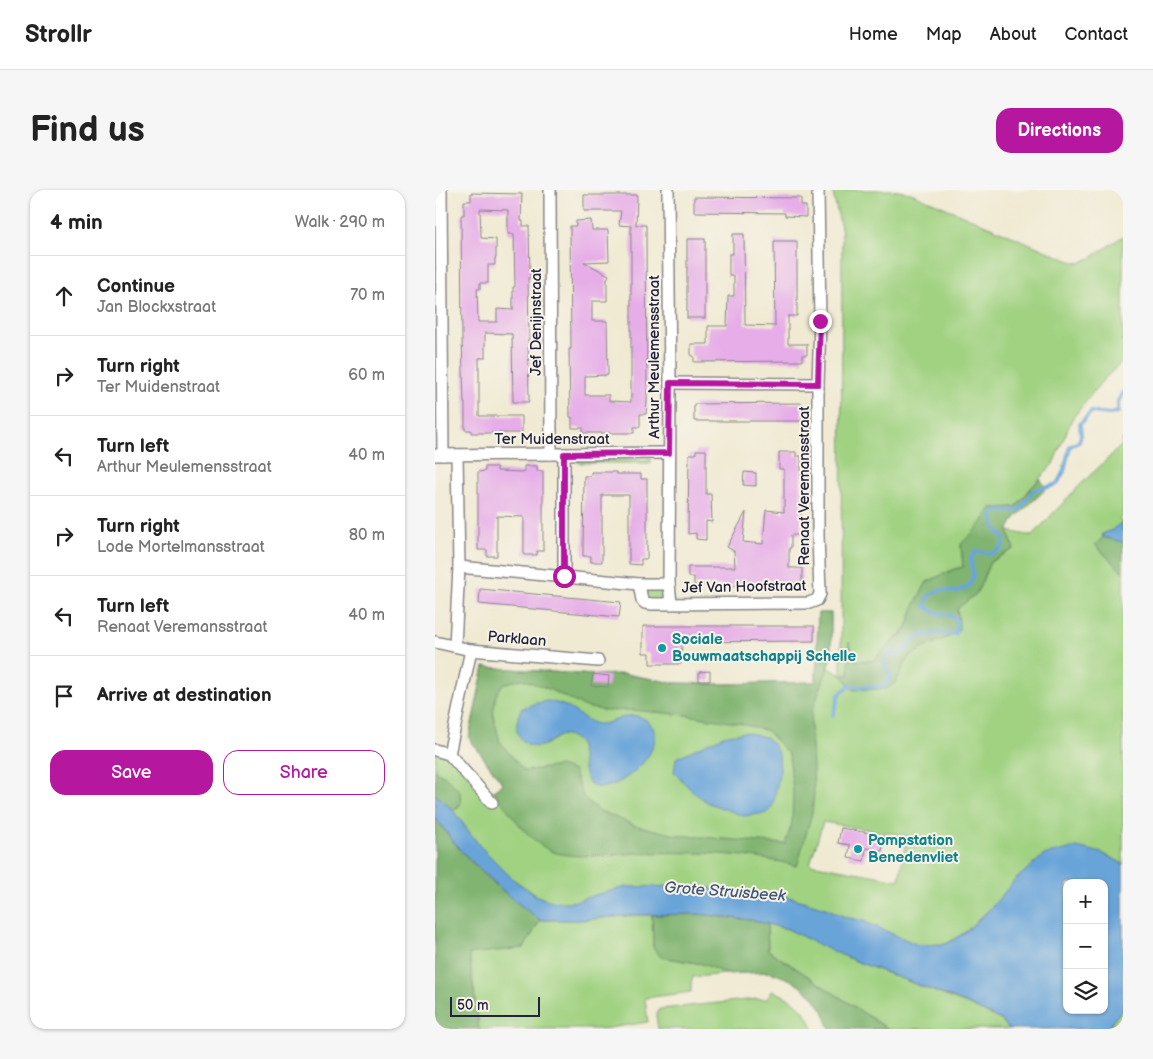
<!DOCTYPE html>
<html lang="en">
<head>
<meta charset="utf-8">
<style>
  body { margin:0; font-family:"Balsamiq Sans",sans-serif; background:#f6f6f6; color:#222 }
  .controls { position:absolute; right:15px; bottom:15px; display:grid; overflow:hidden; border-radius:10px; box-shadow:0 1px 4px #0004 }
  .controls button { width:45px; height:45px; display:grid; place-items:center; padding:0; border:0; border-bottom:1px solid #e0e0e0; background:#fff; color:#222; font:25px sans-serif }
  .scale { position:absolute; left:15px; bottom:12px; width:90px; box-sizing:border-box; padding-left:5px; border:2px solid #22223b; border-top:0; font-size:14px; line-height:18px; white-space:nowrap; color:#22223b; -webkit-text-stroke:4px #f7f3e8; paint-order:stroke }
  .stop { position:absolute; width:15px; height:15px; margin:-11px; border:4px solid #b5179e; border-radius:50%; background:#fff }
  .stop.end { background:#b5179e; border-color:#fff; box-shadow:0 1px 5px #0008 }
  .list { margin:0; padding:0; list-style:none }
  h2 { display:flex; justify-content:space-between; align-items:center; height:65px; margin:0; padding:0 20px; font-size:21px }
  h2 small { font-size:16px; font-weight:400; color:#767676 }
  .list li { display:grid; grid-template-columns:32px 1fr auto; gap:15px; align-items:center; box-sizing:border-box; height:80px; padding:0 20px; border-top:1px solid #e0e0e0 }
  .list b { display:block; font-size:19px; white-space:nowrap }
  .list p { margin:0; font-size:16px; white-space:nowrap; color:#767676 }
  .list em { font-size:16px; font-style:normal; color:#767676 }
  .actions { display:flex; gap:10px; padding:15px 20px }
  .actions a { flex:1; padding:11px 0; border:1px solid #b5179e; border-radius:15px; text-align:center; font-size:18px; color:#b5179e }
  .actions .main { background:#b5179e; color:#fff }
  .icon { flex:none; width:28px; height:28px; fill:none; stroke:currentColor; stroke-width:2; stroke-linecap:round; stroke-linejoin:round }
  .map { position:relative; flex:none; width:688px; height:839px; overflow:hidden; border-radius:15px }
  header { display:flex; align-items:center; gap:30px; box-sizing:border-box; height:70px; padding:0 25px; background:#fff; border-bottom:1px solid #e0e0e0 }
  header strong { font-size:24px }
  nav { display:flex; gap:28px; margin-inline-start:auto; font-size:18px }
  .intro { display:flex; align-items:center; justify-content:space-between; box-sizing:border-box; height:120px; padding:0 30px }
  h1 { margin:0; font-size:35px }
  .button { padding:12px 22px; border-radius:15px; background:#b5179e; color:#fff; font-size:18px; font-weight:700 }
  main { display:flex; gap:30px; padding:0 30px }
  aside { flex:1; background:#fff; border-radius:15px; box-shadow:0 1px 4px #0004 }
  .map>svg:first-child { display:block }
</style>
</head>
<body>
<header>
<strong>Strollr</strong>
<nav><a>Home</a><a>Map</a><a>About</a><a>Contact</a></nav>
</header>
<div class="intro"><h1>Find us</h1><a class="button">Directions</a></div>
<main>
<aside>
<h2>4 min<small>Walk · 290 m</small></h2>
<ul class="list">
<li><svg class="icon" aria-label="ahead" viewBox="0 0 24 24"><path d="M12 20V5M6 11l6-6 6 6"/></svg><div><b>Continue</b><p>Jan Blockxstraat</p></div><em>70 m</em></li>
<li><svg class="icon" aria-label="right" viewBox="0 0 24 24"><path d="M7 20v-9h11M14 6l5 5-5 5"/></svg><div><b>Turn right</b><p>Ter Muidenstraat</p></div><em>60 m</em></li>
<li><svg class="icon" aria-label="left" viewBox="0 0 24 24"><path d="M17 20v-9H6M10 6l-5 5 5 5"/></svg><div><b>Turn left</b><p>Arthur Meulemensstraat</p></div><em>40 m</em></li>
<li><svg class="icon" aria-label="right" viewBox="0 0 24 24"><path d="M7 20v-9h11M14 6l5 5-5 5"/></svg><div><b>Turn right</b><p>Lode Mortelmansstraat</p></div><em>80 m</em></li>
<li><svg class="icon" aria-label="left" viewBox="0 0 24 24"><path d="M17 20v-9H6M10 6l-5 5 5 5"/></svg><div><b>Turn left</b><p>Renaat Veremansstraat</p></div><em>40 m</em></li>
<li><svg class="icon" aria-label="arrive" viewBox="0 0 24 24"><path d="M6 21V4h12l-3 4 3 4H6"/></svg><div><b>Arrive at destination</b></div></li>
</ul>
<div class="actions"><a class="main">Save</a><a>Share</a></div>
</aside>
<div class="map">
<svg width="688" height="839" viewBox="0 0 688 839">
  <rect width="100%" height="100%" fill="#f7f3e8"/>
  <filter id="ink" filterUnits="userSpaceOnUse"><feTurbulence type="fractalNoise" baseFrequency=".02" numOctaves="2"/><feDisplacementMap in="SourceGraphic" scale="10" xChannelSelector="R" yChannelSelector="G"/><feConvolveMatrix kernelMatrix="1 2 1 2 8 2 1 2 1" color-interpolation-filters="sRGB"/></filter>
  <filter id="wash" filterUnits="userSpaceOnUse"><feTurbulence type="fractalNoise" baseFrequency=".0096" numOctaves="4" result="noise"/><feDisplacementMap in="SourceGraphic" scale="20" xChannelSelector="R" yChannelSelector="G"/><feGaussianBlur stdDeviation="1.12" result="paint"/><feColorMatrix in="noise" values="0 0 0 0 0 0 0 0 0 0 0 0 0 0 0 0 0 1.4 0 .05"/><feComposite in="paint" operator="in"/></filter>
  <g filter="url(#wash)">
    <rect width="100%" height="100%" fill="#f0ead3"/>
    <g fill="#a0d281" stroke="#617a5e" fill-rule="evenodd">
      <path d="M397,0h59l20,3 159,68 9,2 12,-5 32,-22v125l-20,19 -31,39 -19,45 -22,24 -15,19 -25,1 -10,16 -20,20 2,23 -9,2 -27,13 -12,22 -9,26 -22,19 -12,12h-16l-6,-17 -1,31h-7l11,15 14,-1 29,-7 13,-26 21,-11 29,-24 -3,-12 21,-16 13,-31 24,-13 -6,-18 24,5 45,-48 45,-43 1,-7v78l-4,3 3,3 -9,8 -11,4 1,3 -8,8 28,27v292l-21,-11 -111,55 -27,25 -18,11 -28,1 -55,-24 -18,-4 -17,-8 -35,-11 -71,-9 -47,-3 -80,9 -22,7h-21l-15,-6 -23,-16 -35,-35 -27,-36h5l-12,-33 -10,-5v-21l14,4 37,42 17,-12 -34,-46 15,-71 109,8 32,-1 49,9 51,1 91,-2 2,-69h13v40l-2,15 12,7 1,-443zM388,632l84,14 -8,44 -89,-16z"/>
      <polygon points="216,269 216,273 143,273 143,270"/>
      <polygon points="212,399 223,400 228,402 227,406 225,410 212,409 209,402"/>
      <polygon points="201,725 217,725 218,757 226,767 268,774 292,784 258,787 256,793 256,802 210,808 213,832 167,839 44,839 34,763 89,758 105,730 145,730"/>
      <polygon points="332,734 353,739 382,754 423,772 531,814 566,830 574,839 453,839 333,760"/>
      <path d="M337,800c20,9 34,17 41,39h-155l-2,-14 4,-6 97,-10h10z"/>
      <polygon points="688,818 688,839 672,839"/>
    </g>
    <g fill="#80b46f" stroke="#516b55" fill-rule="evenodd">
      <polygon points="605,289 612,298 580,328 573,341 579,359 555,372 542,403 522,419 524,431 524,440 518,445 495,455 474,466 461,492 452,499 418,500 407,485 414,485 414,452 421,471 438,471 449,459 471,440 480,414 492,392 519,379 528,377 526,354 546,334 556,318 581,317 596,298"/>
      <polygon points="668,347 688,352 688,382 660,355"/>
      <path d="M383,423h13v40l-3,15 -16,43 -1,14 3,68 -2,20 -15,53c-53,-14 -106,-14 -159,-13 -23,1 -68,7 -87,-2 -25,-12 -41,-39 -57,-60l9,-7 -34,-46 15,-71 109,8 32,-1 49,9 51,1 91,-2zM87,489l29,11 34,17 22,4 24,-1 55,5 56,9 25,7 22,24 4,37 -1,31 -7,21 -109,-9 -42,-10 -36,-15 -15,-13 -9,-26 -14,-5 -36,5 -11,-13 -13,-16 -7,-28 3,-19 7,-11z"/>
      <polygon points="0,581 10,586 25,601 26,613 22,619 17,619 0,604"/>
      <path d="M0,628c9,11 17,23 26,33 24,26 51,48 79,69l-16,28 -55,6 10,75h-44z"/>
      <polygon points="263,724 316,730 332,734 333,760 453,839 395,839 388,821 377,805 356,790 335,782 292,784 268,774 226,767 218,757 217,725"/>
    </g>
    <g fill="#69a4d9" stroke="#46638a" fill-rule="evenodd">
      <polygon points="687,332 688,352 668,347 667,344 678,340"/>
      <path d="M112,511c9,1 18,4 25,9 9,5 16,13 27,14 16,0 31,-16 47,-4 30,21 -23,72 -49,67 -14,-2 -14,-25 -16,-36 -1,-3 -1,-5 -2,-8 -2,-3 -9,-7 -12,-8 -14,-3 -24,24 -45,5 -9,-9 -5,-20 -1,-31l12,-5z"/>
      <polygon points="310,542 330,547 338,554 344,565 345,580 338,615 332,623 309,626 273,613 257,601 239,582 241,568 288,546"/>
      <path d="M0,604l17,15 27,36 35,35 23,16 15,6h21l22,-7 31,-8 49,-1 47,3 71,9 35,11 17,8 18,4 55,24 28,-1 18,-11 27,-25 24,-28 29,-25 33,-8 25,6 21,11v144l-16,21h-98l-8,-9 -35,-17 -108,-41 -41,-18 -29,-15 -37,-9 -53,-6 -62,1 -56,5h-40l-29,-22 -50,-47 -26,-33zM632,693h37v127h-37z"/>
    </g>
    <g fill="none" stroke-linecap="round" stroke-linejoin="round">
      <polyline stroke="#69a4d9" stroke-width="4" points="398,525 404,505 414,496 438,497 451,495 455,485 449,472 453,463 464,464 484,446 503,443 520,444 522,431 517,426 499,422 490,416 494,405 506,400 522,402 535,395 538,385 536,369 541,361 556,364 567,358 569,349 560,337 557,325 563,320 575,322 585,319 599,300 610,298 622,294 629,281 635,256 644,252 646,245 645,234 656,222 675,224 683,222 683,211 688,202"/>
    </g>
    <g id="blocks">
      <g fill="#e6ade8" fill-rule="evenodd">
        <path d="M36,3l51,1 -1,27h2v5h6l1,52h-2l1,61h-1l1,63h-16l-1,-68 -27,-1v25h-6v58h43v17h-51v-3h-6v-27h-1l-2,-63 -1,-125h3v-14h7zM45,19l28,1v24h6l1,53h-2v23l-16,-1v13h-19l-1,-33h3v-6h8v-18h7v-7h1v-19l-15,-1z"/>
        <polygon points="149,5 202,5 201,35 211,35 212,211 211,224 205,224 205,237 199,237 199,243 148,243 148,238 137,238 137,227 135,227 134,159 136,159 135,36 141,36 141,31 156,30 157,40 173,40 174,71 149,72 174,85 172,89 172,111 157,111 157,131 172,131 173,185 150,186 150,205 174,205 174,211 196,212 196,36 184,35 186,21 149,21"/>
        <polygon points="259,7 366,8 366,16 371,16 371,27 350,26 350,23 259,22"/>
        <polygon points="298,44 309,44 310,135 340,136 339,51 362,51 362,126 353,126 353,154 372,154 372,165 367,165 367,171 259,172 259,166 256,166 256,154 273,154 273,136 292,136 293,106 299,106 299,86 294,86 294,64 298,64"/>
        <rect x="252" y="49" width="18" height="79"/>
        <polygon points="367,213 367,231 259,231 259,214"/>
        <polygon points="261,260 271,260 271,304 276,304 277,332 271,331 271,350 261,349 261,343 253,344 254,264 261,264"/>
        <polygon points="344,262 361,262 361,266 366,266 366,345 356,345 356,358 354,358 354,378 367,378 367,396 259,395 259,387 253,387 253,377 300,377 299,361 292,357 311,322 308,352 328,354 331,320 349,322 349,279 344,279"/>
        <polygon points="89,276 102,276 102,281 108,281 108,361 102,361 102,365 89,365 89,327 62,326 62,366 52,366 52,360 43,360 43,282 50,281 50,277 62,277 62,281 89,282"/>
        <polygon points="156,282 181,282 181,284 206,284 206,289 212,289 212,369 206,369 206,375 194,374 194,305 167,305 167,372 156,372 156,366 148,366 149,286 156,286"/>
        <polygon points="309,282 321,283 321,296 308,295"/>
        <polygon points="45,399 186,412 184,427 44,414"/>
        <polygon points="208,436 379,436 379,451 247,452 246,474 215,474 215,463 208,463"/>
        <polygon points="275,481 275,491 264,491 264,482"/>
        <polygon points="158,484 174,486 173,497 156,496"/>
        <polygon points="406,638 450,646 447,661 431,658 429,671 413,668 415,655 403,653"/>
      </g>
    </g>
  </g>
  <g filter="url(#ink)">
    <use href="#blocks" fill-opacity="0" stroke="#898687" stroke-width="1"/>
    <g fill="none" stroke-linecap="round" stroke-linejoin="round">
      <defs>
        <g id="street">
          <polyline points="6,0 8,265"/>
          <polyline points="115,0 116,264"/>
          <polyline points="233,0 235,193 234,394"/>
          <polyline points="235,193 383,194"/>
          <polyline points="129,264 129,386"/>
          <polyline points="0,265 234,263"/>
          <polyline points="24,377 204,394"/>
          <polyline points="236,413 234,394 204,394 207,410 210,413 217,414 374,413 382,410 385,404 383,345 383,194 385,131 383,0"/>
          <polyline points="0,452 36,460 163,471"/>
          <polyline points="20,456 24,377 22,265"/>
          <polyline points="0,560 14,564 57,613"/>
          <polyline points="14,564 36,460"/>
        </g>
      </defs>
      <use href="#street" stroke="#898687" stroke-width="14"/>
      <use href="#street" stroke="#fff" stroke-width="11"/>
    </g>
  </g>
  <g fill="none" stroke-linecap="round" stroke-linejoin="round" filter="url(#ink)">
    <polyline stroke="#b5179e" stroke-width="6" points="129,386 129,264 234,263 235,193 383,194 385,131"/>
  </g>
  <g fill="#0f9aa8" stroke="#f7f3e8" stroke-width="2">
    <circle cx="227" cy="458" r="5"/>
    <circle cx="423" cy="659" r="5"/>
  </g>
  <g text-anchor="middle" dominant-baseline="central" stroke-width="4" stroke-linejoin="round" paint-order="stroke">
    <g font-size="15" fill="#22223b" stroke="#f7f3e8">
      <text transform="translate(101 132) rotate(-90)">Jef Denijnstraat</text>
      <text transform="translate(219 167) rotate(-90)">Arthur Meulemensstraat</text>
      <text x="117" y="249">Ter Muidenstraat</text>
      <text transform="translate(369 296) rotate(-90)">Renaat Veremansstraat</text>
      <text transform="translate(309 397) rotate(-1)">Jef Van Hoofstraat</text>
      <text transform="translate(82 449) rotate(5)">Parklaan</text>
    </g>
    <g font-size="15" font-weight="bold" fill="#0d838f" stroke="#f7f3e8" text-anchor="start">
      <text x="237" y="449">Sociale<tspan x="237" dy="17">Bouwmaatschappij Schelle</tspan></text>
      <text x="433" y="650">Pompstation<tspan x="433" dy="17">Benedenvliet</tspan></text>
    </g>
    <g font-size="16" font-style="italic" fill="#3e567a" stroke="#f7f3e8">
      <text transform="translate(290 702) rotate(4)">Grote Struisbeek</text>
    </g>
  </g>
</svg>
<div class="controls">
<button>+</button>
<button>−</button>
<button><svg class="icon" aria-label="layers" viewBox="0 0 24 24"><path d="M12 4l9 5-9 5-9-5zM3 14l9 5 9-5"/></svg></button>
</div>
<div class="scale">50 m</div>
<div class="stop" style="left:129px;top:386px"></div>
<div class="stop end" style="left:385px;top:131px"></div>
</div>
</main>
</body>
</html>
